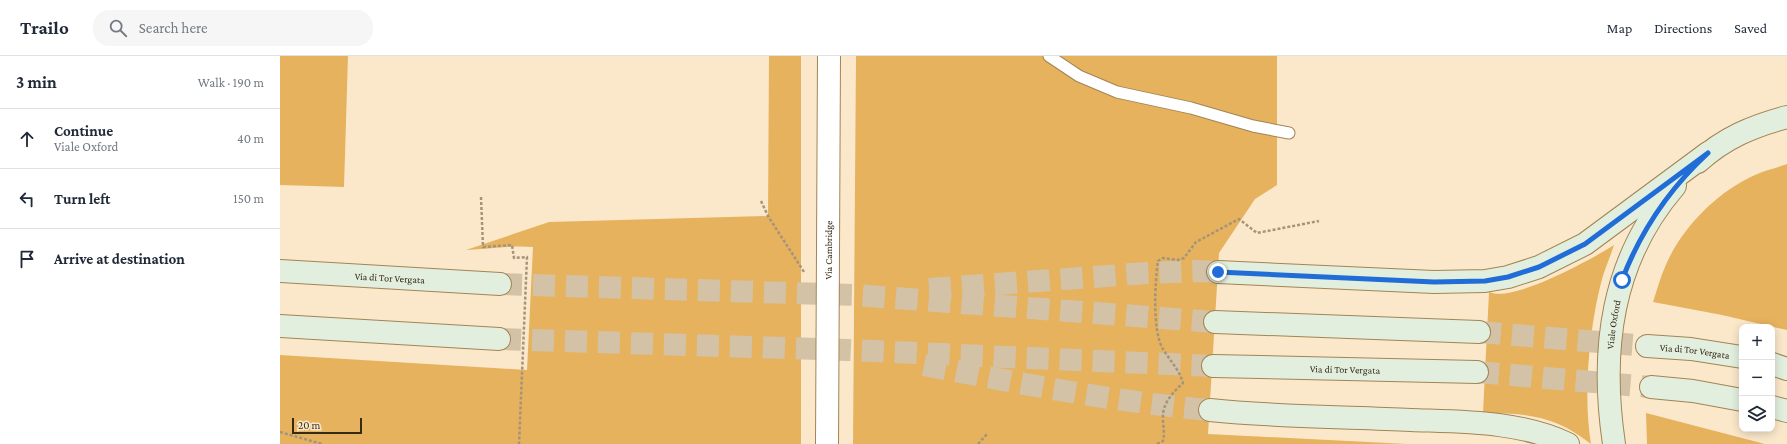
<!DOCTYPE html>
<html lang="en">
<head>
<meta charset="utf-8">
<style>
  body { margin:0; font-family:"Crimson Pro",serif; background:#f6f6f7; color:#1f2937 }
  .controls { position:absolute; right:12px; bottom:12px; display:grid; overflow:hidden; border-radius:8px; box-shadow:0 2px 10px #0003 }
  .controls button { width:36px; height:36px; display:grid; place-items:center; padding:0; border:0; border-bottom:1px solid #e0e1e3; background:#fff; color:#1f2937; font:20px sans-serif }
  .scale { position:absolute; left:12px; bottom:10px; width:70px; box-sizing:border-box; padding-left:4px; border:2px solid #372b17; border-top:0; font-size:11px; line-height:14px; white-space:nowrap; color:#372b17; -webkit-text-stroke:3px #fbe8ca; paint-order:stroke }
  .stop { position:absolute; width:12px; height:12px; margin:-9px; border:3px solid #216dd8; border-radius:50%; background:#fff }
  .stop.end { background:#216dd8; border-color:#fff; box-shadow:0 1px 4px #0008 }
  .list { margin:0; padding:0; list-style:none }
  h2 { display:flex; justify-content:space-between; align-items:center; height:52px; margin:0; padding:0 16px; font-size:17px }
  h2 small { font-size:13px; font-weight:400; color:#747a83 }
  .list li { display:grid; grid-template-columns:26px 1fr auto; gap:12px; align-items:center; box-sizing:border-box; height:60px; padding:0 16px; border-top:1px solid #e0e1e3 }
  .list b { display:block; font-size:15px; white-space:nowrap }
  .list p { margin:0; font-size:13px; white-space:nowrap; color:#747a83 }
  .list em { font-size:13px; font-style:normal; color:#747a83 }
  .icon { flex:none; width:22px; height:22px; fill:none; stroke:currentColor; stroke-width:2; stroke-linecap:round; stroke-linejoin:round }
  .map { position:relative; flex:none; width:1507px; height:388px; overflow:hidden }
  header { display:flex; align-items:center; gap:24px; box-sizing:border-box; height:56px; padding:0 20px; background:#fff; border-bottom:1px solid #e0e1e3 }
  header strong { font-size:19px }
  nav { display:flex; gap:22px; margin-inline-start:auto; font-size:14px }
  .search { width:280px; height:36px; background:#f6f6f7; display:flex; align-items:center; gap:10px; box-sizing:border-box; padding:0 14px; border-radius:16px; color:#747a83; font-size:15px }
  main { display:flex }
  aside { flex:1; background:#fff }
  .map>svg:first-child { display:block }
</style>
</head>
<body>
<header>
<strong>Trailo</strong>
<div class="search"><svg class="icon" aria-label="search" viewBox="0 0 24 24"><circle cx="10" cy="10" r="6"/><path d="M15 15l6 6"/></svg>Search here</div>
<nav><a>Map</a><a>Directions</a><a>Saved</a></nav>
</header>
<main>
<aside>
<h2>3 min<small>Walk · 190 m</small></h2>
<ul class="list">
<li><svg class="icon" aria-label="ahead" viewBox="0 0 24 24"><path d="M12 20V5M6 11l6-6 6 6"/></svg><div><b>Continue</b><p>Viale Oxford</p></div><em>40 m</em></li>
<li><svg class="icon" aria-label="left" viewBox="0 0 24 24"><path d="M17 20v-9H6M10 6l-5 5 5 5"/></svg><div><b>Turn left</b></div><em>150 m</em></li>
<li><svg class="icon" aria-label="arrive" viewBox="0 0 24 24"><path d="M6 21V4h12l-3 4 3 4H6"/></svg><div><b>Arrive at destination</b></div></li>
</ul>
</aside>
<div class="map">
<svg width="1507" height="388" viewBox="0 0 1507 388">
  <rect width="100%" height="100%" fill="#fbe8ca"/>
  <g fill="#e6b25d">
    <polygon points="0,0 68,0 64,131 0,129"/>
    <path d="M489,0h32v388h-521v-89l247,15 6,-123c-22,-2 -44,2 -67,3l83,-28 219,-6z"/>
    <polygon points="576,0 997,0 997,129 975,143 939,197 928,378 1127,388 573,388"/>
    <path d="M1507,108v166l-65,-15 -69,-13c4,-12 7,-24 12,-35 16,-39 52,-75 90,-92 10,-5 22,-7 32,-11z"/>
    <path d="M1334,189c-4,13 -10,25 -13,38 -12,46 -18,114 -10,161 -35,-28 -64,-31 -108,-31l6,-121c24,11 103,-33 125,-47z"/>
    <polygon points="1366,357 1485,388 1367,388"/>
  </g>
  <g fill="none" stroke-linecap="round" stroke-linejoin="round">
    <g stroke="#d4c2a6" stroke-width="22" stroke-dasharray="22 11" stroke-linecap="butt">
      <polyline points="220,228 576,239 935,266"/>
      <polyline points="649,233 868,217 918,215 938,216"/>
      <polyline points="1199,276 1367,290"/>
      <polyline points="219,283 568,294 933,310"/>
      <path d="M644,309c95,18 190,37 286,45"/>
      <polyline points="1197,316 1371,331"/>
    </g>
    <defs>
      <polyline id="lane" points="769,0 799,20 837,36 911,52 973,70 1009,77"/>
      <g id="street">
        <path id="s1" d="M547,388l2,-388"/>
      </g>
      <g id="secondary">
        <path d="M1418,106c26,-24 55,-36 89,-45"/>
        <path id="s2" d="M0,215l220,13"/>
        <polyline points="938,216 1154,226 1205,225 1228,221 1259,211 1305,188 1428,97"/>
        <polyline points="935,266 1199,276"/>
        <polyline points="0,270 219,283"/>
        <path id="s3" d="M1367,290l44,3 51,8"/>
        <polyline points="1492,308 1507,313"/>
        <path id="s4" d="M933,310l264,6"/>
        <polyline points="1371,331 1413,335 1462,344"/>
        <polyline points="1492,351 1507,355"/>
        <path d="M930,354c67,7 134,7 201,10 52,2 109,1 157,24"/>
        <path id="s5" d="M1334,388c-14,-94 -3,-184 61,-258"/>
      </g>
    </defs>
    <use href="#lane" stroke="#a28455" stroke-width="13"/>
    <use href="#street" stroke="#a28455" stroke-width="24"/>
    <use href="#secondary" stroke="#a28455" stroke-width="24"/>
    <g stroke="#a4947b" stroke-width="2.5" stroke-dasharray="3 2" stroke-linecap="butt">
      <polyline points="201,141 203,191 232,189 234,202 247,201 239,388"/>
      <polyline points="481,145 488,160 524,216"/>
      <polyline points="0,376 42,388"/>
      <polyline points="698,388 707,378"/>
      <path d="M877,388l6,-3c2,-9 0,-14 0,-23 -1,-14 10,-26 20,-35 -4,-14 -13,-22 -20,-34 -11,-17 -8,-68 -5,-88l5,-3 15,2 6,-2 12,-16 43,-23 18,14 62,-12"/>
    </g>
    <use href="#lane" stroke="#fff" stroke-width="11"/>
    <use href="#street" stroke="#fff" stroke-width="22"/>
    <use href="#secondary" stroke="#e2efde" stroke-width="22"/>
  </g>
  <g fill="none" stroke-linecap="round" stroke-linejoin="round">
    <path stroke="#216dd8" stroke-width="5" d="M938,216l216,10 51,-1 23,-4 31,-10 46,-23 123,-91c-39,36 -67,77 -86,127"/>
  </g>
  <g text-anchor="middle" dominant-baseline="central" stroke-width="4" stroke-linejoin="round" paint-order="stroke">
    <g font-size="10" fill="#372b17" stroke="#fbe8ca">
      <text stroke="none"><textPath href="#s1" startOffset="194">Via Cambridge</textPath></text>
      <text stroke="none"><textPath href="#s2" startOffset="110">Via di Tor Vergata</textPath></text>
      <text stroke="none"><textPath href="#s5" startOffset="120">Viale Oxford</textPath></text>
      <text stroke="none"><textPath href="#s3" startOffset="48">Via di Tor Vergata</textPath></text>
      <text stroke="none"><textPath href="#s4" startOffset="132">Via di Tor Vergata</textPath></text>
    </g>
  </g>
</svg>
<div class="controls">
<button>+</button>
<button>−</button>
<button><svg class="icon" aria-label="layers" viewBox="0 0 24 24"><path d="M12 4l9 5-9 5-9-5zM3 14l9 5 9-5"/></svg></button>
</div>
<div class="scale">20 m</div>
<div class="stop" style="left:1342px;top:224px"></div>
<div class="stop end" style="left:938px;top:216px"></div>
</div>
</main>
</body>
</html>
